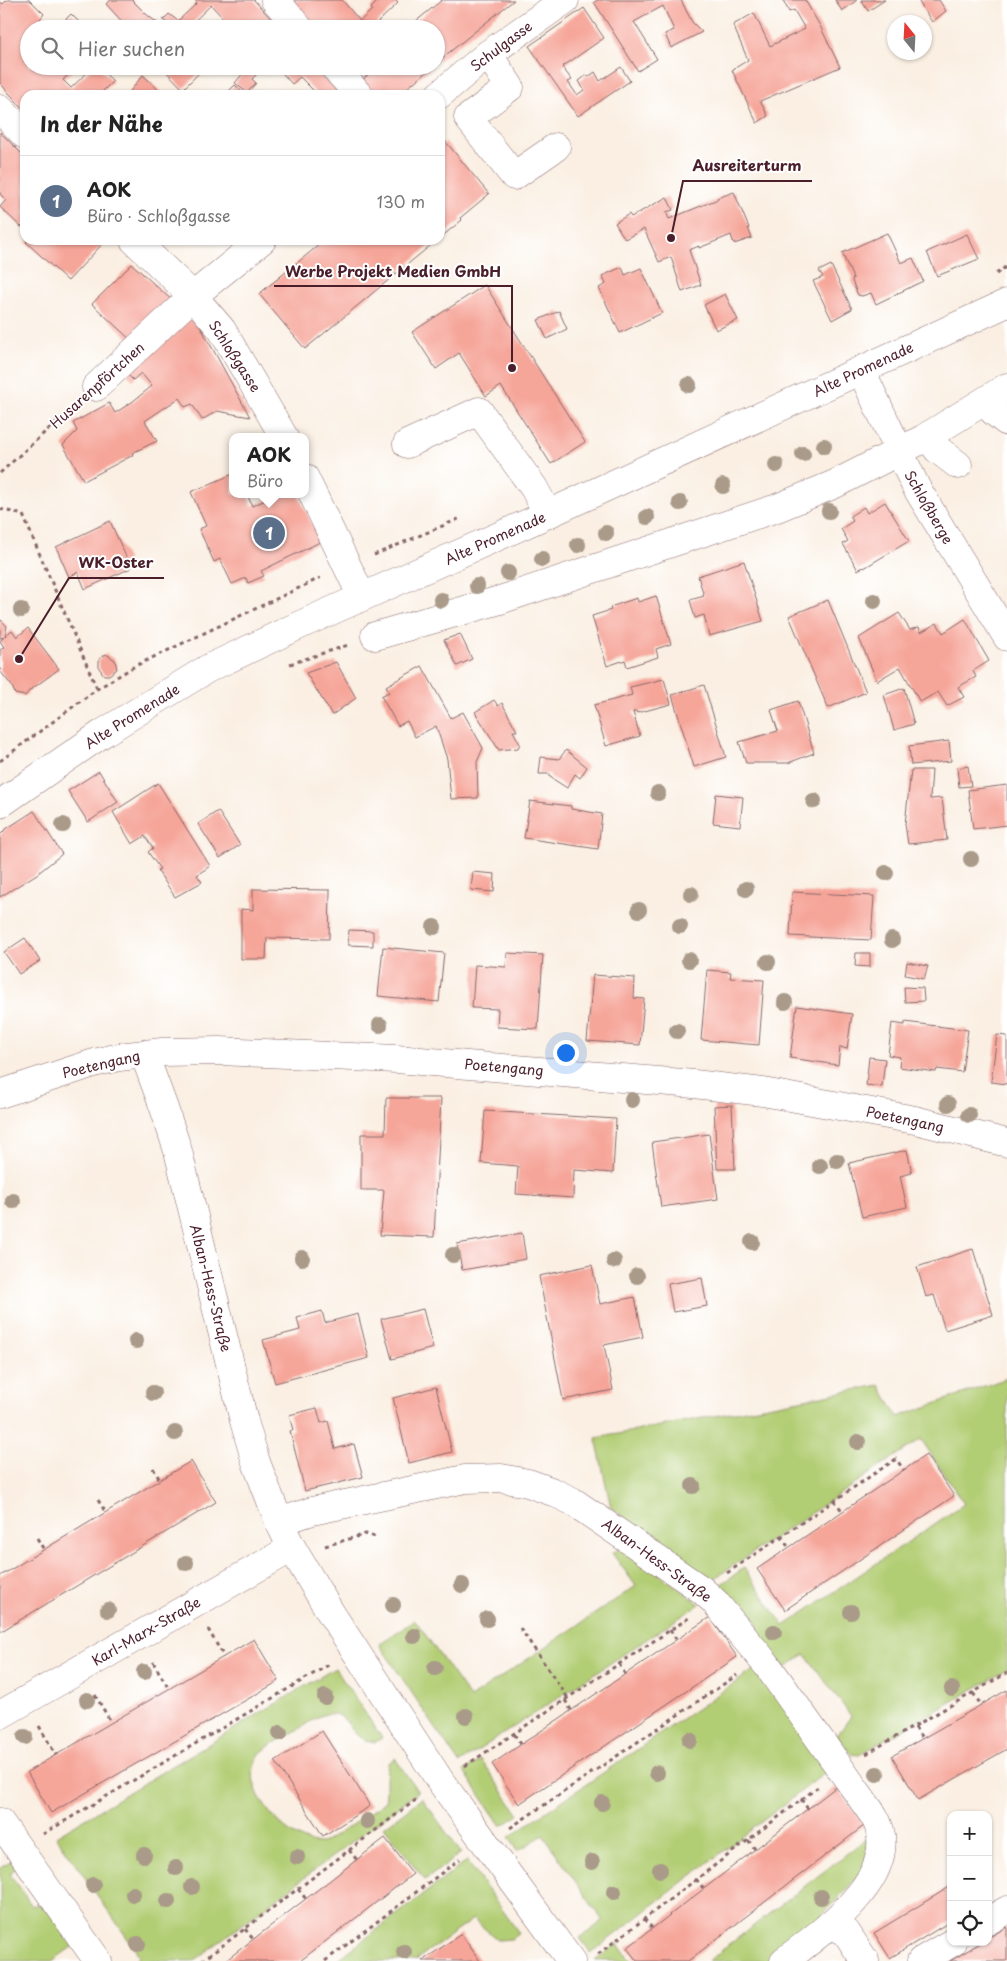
<!DOCTYPE html>
<html lang="de">
<head>
<meta charset="utf-8">
<style>
  body { margin:0; font-family:"Playpen Sans",sans-serif; background:#f2f2f2; color:#222 }
  .controls { position:absolute; right:15px; bottom:15px; display:grid; overflow:hidden; border-radius:10px; box-shadow:0 1px 4px #0004 }
  .controls button { width:45px; height:45px; display:grid; place-items:center; padding:0; border:0; border-bottom:1px solid #e0e0e0; background:#fff; color:#222; font:25px sans-serif }
  .compass { position:absolute; left:887px; top:15px; width:45px; height:45px; border-radius:50%; background:#fff; box-shadow:0 1px 4px #0004; rotate:342deg }
  .you { position:absolute; left:565px; top:1052px; width:18px; height:18px; margin:-12px; border:4px solid #fff; border-radius:50%; background:#1a73e8; box-shadow:0 0 0 8px #1a73e833 }
  .badge { display:grid; place-items:center; width:32px; height:32px; border-radius:50%; background:#1f6fb2; color:#fff; font-size:16px; font-weight:700 }
  .pin { position:absolute; translate:-50% -50%; border:2px solid #fff; box-shadow:0 1px 5px #0006 }
  .popup { position:absolute; left:229px; top:433px; width:80px; height:65px; box-sizing:border-box; display:grid; place-content:center; border-radius:10px; background:#fff; filter:drop-shadow(0 1px 4px #0005); font-size:16px; white-space:nowrap; color:#767676 }
  .popup b { font-size:19px; color:#222 }
  .popup::after { content:''; position:absolute; left:50%; top:100%; margin-left:-10px; border:10px solid transparent; border-top-color:#fff }
  .list { margin:0; padding:0; list-style:none }
  h2 { display:flex; justify-content:space-between; align-items:center; height:65px; margin:0; padding:0 20px; font-size:21px }
  h2 small { font-size:16px; font-weight:400; color:#767676 }
  .list li { display:grid; grid-template-columns:32px 1fr auto; gap:15px; align-items:center; box-sizing:border-box; height:90px; padding:0 20px; border-top:1px solid #e0e0e0 }
  .list b { display:block; font-size:19px; white-space:nowrap }
  .list p { margin:0; font-size:16px; white-space:nowrap; color:#767676 }
  .list em { font-size:16px; font-style:normal; color:#767676 }
  .icon { flex:none; width:28px; height:28px; fill:none; stroke:currentColor; stroke-width:2; stroke-linecap:round; stroke-linejoin:round }
  .map { position:relative; flex:none; width:1007px; height:1961px; overflow:hidden }
  .search { position:absolute; background:#fff; box-shadow:0 1px 4px #0004; left:20px; top:20px; width:425px; height:55px; display:flex; align-items:center; gap:12px; box-sizing:border-box; padding:0 18px; border-radius:28px; color:#767676; font-size:19px }
  .panel { position:absolute; background:#fff; box-shadow:0 1px 4px #0004; left:20px; top:90px; width:425px; height:155px; border-radius:15px }
  .map>svg:first-child { display:block }
</style>
</head>
<body>
<div class="map">
<svg width="1007" height="1961" viewBox="0 0 1007 1961">
  <rect width="100%" height="100%" fill="#fff"/>
  <filter id="ink" filterUnits="userSpaceOnUse"><feTurbulence type="fractalNoise" baseFrequency=".02" numOctaves="2"/><feDisplacementMap in="SourceGraphic" scale="10" xChannelSelector="R" yChannelSelector="G"/><feConvolveMatrix kernelMatrix="1 2 1 2 8 2 1 2 1" color-interpolation-filters="sRGB"/></filter>
  <filter id="wash" filterUnits="userSpaceOnUse"><feTurbulence type="fractalNoise" baseFrequency=".0096" numOctaves="4" result="noise"/><feDisplacementMap in="SourceGraphic" scale="20" xChannelSelector="R" yChannelSelector="G"/><feGaussianBlur stdDeviation="1.12" result="paint"/><feColorMatrix in="noise" values="0 0 0 0 0 0 0 0 0 0 0 0 0 0 0 0 0 1.4 0 .05"/><feComposite in="paint" operator="in"/></filter>
  <g filter="url(#wash)">
    <rect width="100%" height="100%" fill="#faefe2"/>
    <g fill="#b2ce74" stroke="#7e7650">
      <polygon points="1007,1378 1007,1670 859,1755 851,1754 837,1736 851,1716 805,1654 785,1668 754,1631 759,1625 749,1611 741,1616 717,1587 744,1568 784,1626 964,1504 921,1439 712,1580 611,1508 596,1438 880,1385 898,1417"/>
      <polygon points="622,1547 700,1604 459,1763 379,1644 415,1620 470,1698 636,1586 612,1553"/>
      <polygon points="758,1667 830,1769 591,1953 580,1938 603,1921 543,1835 518,1851 509,1837"/>
      <path d="M335,1668l47,70 -7,4c-27,-2 -23,-26 -42,-28 -12,-2 -25,9 -34,15 -10,6 -36,18 -41,28 -4,8 -6,16 -4,25 5,25 39,63 67,61 7,-1 54,-34 64,-41 2,-13 0,-26 3,-39l7,-5 23,34 -224,169h-58l3,-6 -83,-119z"/>
      <polygon points="481,1760 519,1815 501,1826 464,1771"/>
      <polygon points="422,1798 461,1853 425,1880 384,1827"/>
      <polygon points="871,1835 862,1872 814,1924 769,1961 708,1961"/>
      <polygon points="16,1858 20,1863 10,1874 32,1906 46,1900 76,1944 52,1961 0,1961 0,1869"/>
      <polygon points="467,1861 519,1933 511,1939 498,1940 473,1919 417,1959 418,1961 336,1961"/>
      <polygon points="617,1943 631,1961 595,1961"/>
    </g>
    <g id="blocks">
      <g fill="#f6a599">
        <polygon points="7,0 30,0 44,14 40,19 49,29 29,29 29,66 77,66 63,80 71,88 94,66 97,66 113,81 99,95 25,95 25,111 0,83 0,2 3,4"/>
        <polygon points="111,0 132,0 146,14 165,29 138,29 134,26 129,29 106,4"/>
        <polygon points="195,0 254,0 280,29 220,29 223,26 224,19 211,5 186,29 177,29 173,26 173,27 163,20 169,14 178,21 197,3"/>
        <polygon points="287,0 342,0 360,21 372,10 371,8 379,0 395,0 398,3 375,25 378,29 314,29"/>
        <polygon points="442,0 514,0 436,63 436,29 421,29 415,22"/>
        <polygon points="598,0 681,0 692,22 702,32 671,48 665,34 674,30 663,6 634,22 657,59 638,71 594,2"/>
        <polygon points="783,0 805,0 820,26 840,67 760,101 768,116 757,123 732,70 748,60 733,25 754,13 770,46 805,29 794,10 789,12"/>
        <polygon points="835,0 857,0 842,11"/>
        <polygon points="861,0 885,0 868,11"/>
        <polygon points="921,0 939,0 946,11 932,22 919,2"/>
        <polygon points="584,8 604,38 562,67 572,80 568,82 577,95 584,90 579,81 587,75 588,77 595,72 600,81 621,67 630,81 578,116 529,46"/>
        <polygon points="71,14 83,26 80,29 56,29"/>
        <polygon points="161,66 200,66 203,69 183,89"/>
        <polygon points="249,66 265,66 252,79 256,83 247,93 235,83"/>
        <polygon points="276,66 317,66 344,95 318,95 300,77 292,84"/>
        <polygon points="368,66 433,66 399,95 375,95 360,82 371,72 367,67"/>
        <polygon points="143,75 161,92 159,95 127,95"/>
        <polygon points="235,85 245,95 225,95"/>
        <polygon points="0,132 25,157 25,224 21,227 0,207 6,200 0,194"/>
        <polygon points="446,142 489,194 460,218 462,220 440,238 440,147"/>
        <polygon points="734,192 749,228 748,228 752,238 734,244 731,235 699,248 699,246 689,250 701,285 682,292 671,257 659,262 644,229 625,239 615,223 629,214 631,217 667,197 673,210 666,212 669,219 718,199 717,198"/>
        <polygon points="887,233 901,263 913,258 923,281 876,304 871,293 862,296 858,295 852,281 853,278 842,253"/>
        <polygon points="967,234 979,259 937,276 927,252"/>
        <polygon points="29,240 106,240 68,281 26,242"/>
        <polygon points="325,240 437,240 305,349 259,294"/>
        <polygon points="132,264 175,303 134,343 92,304"/>
        <polygon points="831,265 852,309 832,320 813,281 823,277 819,271"/>
        <polygon points="622,267 625,275 641,268 662,313 620,333 599,288 606,284 602,276"/>
        <polygon points="485,285 585,442 551,464 501,386 486,396 459,353 436,369 412,332"/>
        <polygon points="725,294 738,320 716,330 704,305"/>
        <polygon points="559,311 567,329 547,339 538,320"/>
        <polygon points="193,313 250,417 217,411 202,420 192,404 185,407 179,398 145,421 157,441 132,453 133,455 84,481 63,445 77,431 73,423 109,403 115,413 132,402 152,386 141,373 133,380 127,374"/>
        <polygon points="233,474 233,494 247,494 252,506 279,494 298,494 320,542 261,571 264,576 248,583 246,578 232,584 220,559 214,562 199,529 206,526 191,492"/>
        <polygon points="885,502 909,541 864,568 863,567 858,570 843,544 848,541 841,529 853,521 850,516 864,507 867,513"/>
        <polygon points="110,521 131,568 85,589 78,572 69,577 56,547"/>
        <polygon points="744,561 763,621 709,636 704,615 695,618 690,600 704,596 698,576"/>
        <polygon points="656,596 671,644 656,649 658,657 627,667 625,660 607,666 592,616 611,610 610,607 637,598 638,602"/>
        <polygon points="828,600 866,692 828,708 789,616"/>
        <polygon points="899,613 910,630 919,627 921,632 937,623 943,633 965,619 989,661 973,671 976,677 958,687 964,697 947,706 938,692 920,702 900,667 877,681 859,638"/>
        <polygon points="0,619 7,626 5,636 12,630 17,637 28,628 59,669 29,691 25,696 15,694 12,686 0,671 0,650 4,647 0,641 4,637 0,638"/>
        <polygon points="460,634 472,659 457,666 444,640"/>
        <polygon points="106,654 115,660 117,669 109,675 104,675 99,668 99,659"/>
        <polygon points="336,662 356,698 332,715 306,673"/>
        <polygon points="422,666 451,718 463,712 483,748 477,762 478,798 451,799 447,759 436,726 415,737 407,721 398,726 381,696 389,692 386,686"/>
        <polygon points="664,679 671,704 637,713 636,711 633,712 640,736 606,746 594,705 632,695 630,687"/>
        <polygon points="704,685 726,757 694,767 672,695"/>
        <polygon points="904,688 914,724 894,730 884,695"/>
        <polygon points="494,700 498,706 502,703 517,731 513,731 520,744 518,748 499,750 475,712"/>
        <polygon points="798,701 814,753 788,763 746,763 739,742 778,731 771,710"/>
        <polygon points="949,741 951,761 911,765 909,746"/>
        <polygon points="566,750 587,767 580,778 575,774 567,788 550,777 550,774 539,774 541,757 559,759"/>
        <polygon points="968,766 971,786 959,787 957,768"/>
        <polygon points="911,770 932,770 930,799 942,798 947,840 908,844 905,824"/>
        <polygon points="99,771 118,802 88,822 68,791"/>
        <polygon points="158,783 210,866 197,875 202,882 175,897 157,870 160,869 148,852 153,848 145,836 132,844 113,812"/>
        <polygon points="1007,785 1007,825 973,829 968,790"/>
        <polygon points="716,794 743,797 740,826 713,823"/>
        <polygon points="530,801 571,806 571,809 602,814 598,849 524,838"/>
        <polygon points="34,811 62,854 37,874 0,897 0,835 6,829"/>
        <polygon points="218,811 240,845 220,858 198,824"/>
        <polygon points="473,872 495,874 494,892 471,890"/>
        <polygon points="253,889 330,890 329,939 267,938 266,959 241,959 241,909 253,910"/>
        <polygon points="792,892 874,896 871,940 790,936"/>
        <polygon points="349,930 373,931 373,946 348,945"/>
        <polygon points="25,938 40,961 19,974 4,952"/>
        <polygon points="383,947 444,953 439,1002 378,996"/>
        <polygon points="507,953 543,955 538,1029 497,1027 498,1009 472,1008 475,965 506,967"/>
        <polygon points="856,953 870,953 870,967 855,966"/>
        <polygon points="907,962 928,966 924,979 905,975"/>
        <polygon points="707,970 731,972 730,978 764,980 759,1045 701,1040"/>
        <polygon points="593,975 635,978 634,998 644,999 640,1045 587,1041"/>
        <polygon points="904,987 923,988 924,1001 905,1002"/>
        <polygon points="797,1006 852,1014 847,1049 840,1047 838,1065 790,1058"/>
        <polygon points="905,1022 968,1030 962,1072 937,1069 936,1072 899,1067 900,1057 888,1055 892,1023 905,1025"/>
        <polygon points="997,1035 1007,1036 1007,1084 991,1082"/>
        <polygon points="869,1057 885,1059 882,1087 866,1085"/>
        <polygon points="386,1098 441,1098 434,1237 380,1235 384,1190 361,1190 361,1134 385,1134"/>
        <polygon points="732,1105 735,1169 717,1169 714,1106"/>
        <polygon points="485,1111 616,1119 613,1173 574,1170 573,1198 516,1194 518,1166 481,1163"/>
        <polygon points="709,1134 718,1199 661,1207 652,1142"/>
        <polygon points="907,1150 912,1173 900,1176 907,1207 862,1217 849,1163"/>
        <polygon points="522,1233 526,1259 462,1270 457,1244"/>
        <polygon points="973,1249 993,1315 945,1330 934,1295 926,1297 917,1267"/>
        <polygon points="592,1265 600,1304 635,1297 643,1337 604,1345 613,1390 563,1400 539,1276"/>
        <polygon points="702,1278 707,1306 673,1312 668,1284"/>
        <polygon points="423,1309 433,1348 392,1359 381,1319"/>
        <polygon points="322,1311 325,1323 358,1314 369,1358 275,1383 263,1340 300,1330 297,1318"/>
        <polygon points="436,1387 452,1452 409,1463 393,1398"/>
        <polygon points="317,1408 321,1423 328,1421 335,1449 354,1444 363,1477 305,1491 290,1431 293,1430 289,1415"/>
        <polygon points="926,1455 954,1496 785,1610 757,1569"/>
        <polygon points="191,1461 216,1502 0,1632 0,1576"/>
        <polygon points="710,1617 737,1657 519,1804 492,1764"/>
        <polygon points="254,1639 279,1681 51,1813 27,1772"/>
        <polygon points="1007,1690 1007,1749 918,1800 892,1756"/>
        <polygon points="322,1731 370,1806 323,1836 275,1761"/>
        <polygon points="836,1787 865,1825 688,1961 637,1961 627,1948"/>
        <polygon points="385,1838 413,1874 300,1961 225,1961"/>
        <polygon points="951,1886 951,1921 890,1958 874,1933"/>
        <polygon points="1007,1927 1007,1961 950,1961 982,1942 988,1942 988,1938"/>
        <polygon points="461,1934 480,1961 422,1961"/>
      </g>
    </g>
  </g>
  <g filter="url(#ink)">
    <use href="#blocks" fill-opacity="0" stroke="#88686b" stroke-width="1"/>
    <g fill="none" stroke-linecap="round" stroke-linejoin="round">
      <defs>
        <g id="minor">
          <polyline points="275,0 300,29"/>
          <polyline points="488,54 510,87 468,118 514,176 556,147"/>
          <polyline points="333,66 359,95"/>
          <polyline points="439,95 488,54 565,0"/>
          <polyline points="0,109 25,135"/>
          <polyline points="134,240 193,296 222,330 284,437"/>
          <polyline points="861,370 916,487 1007,637"/>
          <polyline points="96,387 193,296 262,240"/>
          <polyline points="986,401 993,411 1007,422"/>
          <polyline points="929,435 937,449 958,465"/>
          <polyline points="407,444 479,411 534,488 548,514"/>
          <polyline points="305,478 362,597"/>
          <polyline points="375,636 500,600 777,508 835,484 923,439 1007,387"/>
          <polyline points="144,1054 164,1108 178,1151 244,1421 256,1462 279,1522 292,1548 332,1615 441,1782 571,1961"/>
          <polyline points="0,1094 94,1063 119,1057 162,1052 220,1051 396,1059 694,1084 763,1092 915,1120 1007,1143"/>
          <path d="M279,1522l33,-11 153,-32 36,-1 27,5 25,9 19,9 130,89 12,11 53,64 107,151c33,57 -52,116 -90,145"/>
          <polyline points="0,1715 292,1548"/>
          <polyline points="0,1822 98,1961"/>
          <polyline points="988,1921 1007,1910"/>
          <polyline points="832,1925 846,1932 865,1961"/>
          <polyline points="921,1961 953,1942"/>
        </g>
        <polyline id="major" points="0,804 103,733 207,669 302,624 548,514 1007,303"/>
      </defs>
      <use href="#minor" stroke="#88686b" stroke-width="29"/>
      <use href="#major" stroke="#88686b" stroke-width="29"/>
      <g stroke="#88686b" stroke-width="3" stroke-dasharray="4 4" stroke-linecap="butt">
        <polyline points="996,274 1007,266"/>
        <polyline points="0,473 74,406"/>
        <polyline points="0,509 23,515 97,689"/>
        <polyline points="374,555 461,518"/>
        <polyline points="290,664 348,645"/>
        <polyline points="0,761 97,689 135,666 320,578"/>
        <polyline points="153,1468 160,1480"/>
        <polyline points="98,1500 106,1513"/>
        <polyline points="834,1500 843,1512"/>
        <polyline points="781,1536 789,1548"/>
        <polyline points="37,1538 44,1550"/>
        <polyline points="325,1546 366,1534 375,1537"/>
        <polyline points="727,1573 896,1459 904,1470"/>
        <polyline points="520,1628 568,1698"/>
        <polyline points="208,1629 224,1657"/>
        <polyline points="670,1630 676,1639"/>
        <polyline points="153,1662 169,1689"/>
        <polyline points="619,1664 625,1674"/>
        <polyline points="973,1693 981,1705"/>
        <polyline points="95,1695 111,1722"/>
        <polyline points="565,1700 571,1710"/>
        <polyline points="39,1726 56,1755"/>
        <polyline points="915,1727 922,1738"/>
        <polyline points="514,1734 521,1744"/>
        <polyline points="866,1754 1007,1673"/>
        <polyline points="465,1766 690,1617"/>
        <polyline points="801,1799 808,1809"/>
        <polyline points="510,1828 737,1675"/>
        <polyline points="43,1834 330,1664"/>
        <polyline points="748,1840 755,1849"/>
        <polyline points="349,1850 357,1860"/>
        <polyline points="696,1879 704,1889"/>
        <polyline points="298,1889 306,1899"/>
        <polyline points="644,1919 653,1929"/>
        <polyline points="245,1929 253,1939"/>
        <polyline points="598,1954 818,1787"/>
        <polyline points="202,1961 417,1799"/>
        <polyline points="325,1961 460,1859"/>
      </g>
      <use href="#minor" stroke="#fff" stroke-width="28"/>
      <use href="#major" stroke="#fff" stroke-width="28"/>
    </g>
    <g fill="#aa9a89">
      <circle cx="689" cy="385" r="8"/>
      <circle cx="824" cy="446" r="8"/>
      <circle cx="803" cy="454" r="8"/>
      <circle cx="776" cy="465" r="8"/>
      <circle cx="723" cy="486" r="8"/>
      <circle cx="680" cy="503" r="8"/>
      <circle cx="829" cy="511" r="8"/>
      <circle cx="647" cy="517" r="8"/>
      <circle cx="606" cy="533" r="8"/>
      <circle cx="578" cy="545" r="8"/>
      <circle cx="542" cy="559" r="8"/>
      <circle cx="508" cy="573" r="8"/>
      <circle cx="477" cy="586" r="8"/>
      <circle cx="441" cy="600" r="8"/>
      <circle cx="874" cy="601" r="8"/>
      <circle cx="21" cy="610" r="8"/>
      <circle cx="658" cy="793" r="8"/>
      <circle cx="814" cy="801" r="8"/>
      <circle cx="63" cy="825" r="8"/>
      <circle cx="971" cy="859" r="8"/>
      <circle cx="886" cy="873" r="8"/>
      <circle cx="746" cy="889" r="8"/>
      <circle cx="691" cy="894" r="8"/>
      <circle cx="639" cy="910" r="8"/>
      <circle cx="680" cy="926" r="8"/>
      <circle cx="434" cy="927" r="8"/>
      <circle cx="892" cy="940" r="8"/>
      <circle cx="689" cy="960" r="8"/>
      <circle cx="768" cy="962" r="8"/>
      <circle cx="785" cy="1002" r="8"/>
      <circle cx="380" cy="1025" r="8"/>
      <circle cx="677" cy="1031" r="8"/>
      <circle cx="632" cy="1100" r="8"/>
      <circle cx="948" cy="1104" r="8"/>
      <circle cx="969" cy="1115" r="8"/>
      <circle cx="837" cy="1161" r="8"/>
      <circle cx="820" cy="1166" r="8"/>
      <circle cx="13" cy="1201" r="8"/>
      <circle cx="752" cy="1242" r="8"/>
      <circle cx="453" cy="1255" r="8"/>
      <circle cx="302" cy="1258" r="8"/>
      <circle cx="614" cy="1261" r="8"/>
      <circle cx="637" cy="1276" r="8"/>
      <circle cx="136" cy="1341" r="8"/>
      <circle cx="153" cy="1393" r="8"/>
      <circle cx="175" cy="1433" r="8"/>
      <circle cx="858" cy="1442" r="8"/>
      <circle cx="693" cy="1486" r="8"/>
      <circle cx="186" cy="1563" r="8"/>
      <circle cx="462" cy="1585" r="8"/>
      <circle cx="393" cy="1605" r="8"/>
      <circle cx="108" cy="1610" r="8"/>
      <circle cx="851" cy="1612" r="8"/>
      <circle cx="487" cy="1619" r="8"/>
      <circle cx="774" cy="1632" r="8"/>
      <circle cx="414" cy="1636" r="8"/>
      <circle cx="435" cy="1668" r="8"/>
      <circle cx="144" cy="1672" r="8"/>
      <circle cx="952" cy="1689" r="8"/>
      <circle cx="325" cy="1697" r="8"/>
      <circle cx="87" cy="1700" r="8"/>
      <circle cx="466" cy="1716" r="8"/>
      <circle cx="280" cy="1733" r="8"/>
      <circle cx="25" cy="1737" r="8"/>
      <circle cx="690" cy="1740" r="8"/>
      <circle cx="657" cy="1773" r="8"/>
      <circle cx="877" cy="1774" r="8"/>
      <circle cx="602" cy="1803" r="8"/>
      <circle cx="367" cy="1821" r="8"/>
      <circle cx="144" cy="1855" r="8"/>
      <circle cx="297" cy="1857" r="8"/>
      <circle cx="592" cy="1862" r="8"/>
      <circle cx="176" cy="1868" r="8"/>
      <circle cx="660" cy="1870" r="8"/>
      <circle cx="93" cy="1885" r="8"/>
      <circle cx="192" cy="1887" r="8"/>
      <circle cx="614" cy="1892" r="8"/>
      <circle cx="133" cy="1894" r="8"/>
      <circle cx="821" cy="1897" r="8"/>
      <circle cx="168" cy="1901" r="8"/>
      <circle cx="138" cy="1944" r="8"/>
      <circle cx="404" cy="1952" r="8"/>
    </g>
  </g>
  <g text-anchor="middle" dominant-baseline="central" stroke-width="4" stroke-linejoin="round" paint-order="stroke">
    <g font-size="14" fill="#4a1f2b" stroke="#fff">
      <text transform="translate(501 46) rotate(-37)">Schulgasse</text>
      <text transform="translate(235 356) rotate(57)">Schloßgasse</text>
      <text transform="translate(863 369) rotate(-25)">Alte Promenade</text>
      <text transform="translate(97 385) rotate(-42)">Husarenpförtchen</text>
      <text transform="translate(929 507) rotate(60)">Schloßberge</text>
      <text transform="translate(495 538) rotate(-24)">Alte Promenade</text>
      <text transform="translate(132 716) rotate(-32)">Alte Promenade</text>
      <text transform="translate(101 1064) rotate(-13)">Poetengang</text>
      <text transform="translate(504 1067) rotate(5)">Poetengang</text>
      <text transform="translate(905 1119) rotate(12)">Poetengang</text>
      <text transform="translate(211 1288) rotate(76)">Alban-Hess-Straße</text>
      <text transform="translate(657 1560) rotate(36)">Alban-Hess-Straße</text>
      <text transform="translate(146 1631) rotate(-30)">Karl-Marx-Straße</text>
    </g>
  </g>
  <path fill="none" stroke="#4a1f2b" stroke-width="2" d="M671 238L683 181H812M512 368L512 286H274M19 659L69 578H164"/>
  <g fill="#4a1f2b" stroke="#fff" stroke-width="2">
    <circle cx="671" cy="238" r="5"/>
    <circle cx="512" cy="368" r="5"/>
    <circle cx="19" cy="659" r="5"/>
  </g>
  <g font-size="15" text-anchor="middle" font-weight="bold" fill="#4a1f2b" stroke="#fff" stroke-width="4" stroke-linejoin="round" paint-order="stroke">
    <text x="747" y="171">Ausreiterturm</text>
    <text x="393" y="277">Werbe Projekt Medien GmbH</text>
    <text x="116" y="568">WK-Oster</text>
  </g>
</svg>
<div class="controls">
<button>+</button>
<button>−</button>
<button><svg class="icon" aria-label="locate" viewBox="0 0 24 24"><circle cx="12" cy="12" r="6"/><path d="M12 2v4M12 18v4M2 12h4M18 12h4"/></svg></button>
</div>
<svg class="compass" viewBox="-18 -18 36 36"><path d="M0-13l5 13h-10z" fill="#e53935"/><path d="M0 13l5-13h-10z" fill="#767676"/></svg>
<div class="you"></div>
<div class="pin badge" style="left:269px;top:533px;background:#5c6f8a">1</div>
<div class="popup"><b>AOK</b>Büro</div>
<div class="search"><svg class="icon" aria-label="search" viewBox="0 0 24 24"><circle cx="10" cy="10" r="6"/><path d="M15 15l6 6"/></svg>Hier suchen</div>
<section class="panel">
<h2>In der Nähe<small></small></h2>
<ul class="list">
<li><span class="badge" style="background:#5c6f8a">1</span><div><b>AOK</b><p>Büro · Schloßgasse</p></div><em>130 m</em></li>
</ul>
</section>
</div>
</body>
</html>
